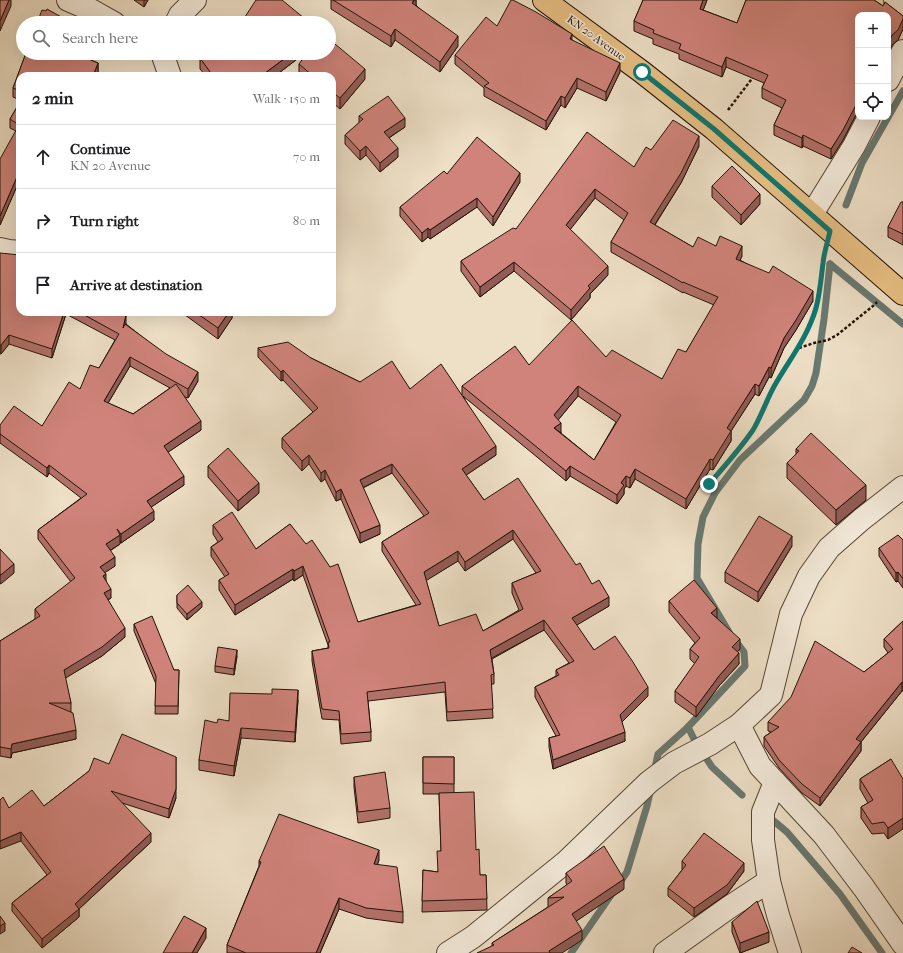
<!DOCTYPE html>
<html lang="en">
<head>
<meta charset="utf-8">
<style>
  body { margin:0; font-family:"IM FELL French Canon",serif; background:#f6f6f6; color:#202124 }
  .controls { position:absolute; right:12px; top:12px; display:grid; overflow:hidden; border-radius:8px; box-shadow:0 4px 16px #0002 }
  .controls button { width:36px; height:36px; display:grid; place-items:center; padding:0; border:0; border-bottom:1px solid #e0e0e0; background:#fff; color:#202124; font:20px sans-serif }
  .stop { position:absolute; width:12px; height:12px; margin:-9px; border:3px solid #0f766e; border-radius:50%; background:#fff }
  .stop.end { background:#0f766e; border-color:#fff; box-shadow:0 1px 4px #0008 }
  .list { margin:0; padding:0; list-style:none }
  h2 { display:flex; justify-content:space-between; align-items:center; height:52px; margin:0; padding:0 16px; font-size:17px }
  h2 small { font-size:13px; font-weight:400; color:#757577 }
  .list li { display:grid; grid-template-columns:26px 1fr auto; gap:12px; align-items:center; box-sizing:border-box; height:64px; padding:0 16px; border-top:1px solid #e0e0e0 }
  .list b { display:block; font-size:15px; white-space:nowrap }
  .list p { margin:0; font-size:13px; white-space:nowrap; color:#757577 }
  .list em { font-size:13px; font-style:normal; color:#757577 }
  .icon { flex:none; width:22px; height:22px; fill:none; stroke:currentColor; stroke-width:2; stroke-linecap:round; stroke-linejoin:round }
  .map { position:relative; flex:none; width:903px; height:953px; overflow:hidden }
  .search { position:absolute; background:#fff; box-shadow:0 4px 16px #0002; left:16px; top:16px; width:320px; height:44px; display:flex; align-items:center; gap:10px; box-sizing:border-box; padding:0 14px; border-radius:22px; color:#757577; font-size:15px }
  .panel { position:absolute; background:#fff; box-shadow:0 4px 16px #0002; left:16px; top:72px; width:320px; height:244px; border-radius:12px }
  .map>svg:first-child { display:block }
</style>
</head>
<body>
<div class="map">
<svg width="903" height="953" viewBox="0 0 903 953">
  <rect width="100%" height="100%" fill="#eee0c7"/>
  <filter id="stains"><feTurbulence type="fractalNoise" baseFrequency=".005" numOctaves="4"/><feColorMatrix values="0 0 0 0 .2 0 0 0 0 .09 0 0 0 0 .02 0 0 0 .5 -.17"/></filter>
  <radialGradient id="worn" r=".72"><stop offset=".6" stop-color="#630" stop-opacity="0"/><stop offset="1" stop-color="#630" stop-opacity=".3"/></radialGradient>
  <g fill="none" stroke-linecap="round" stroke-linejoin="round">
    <g stroke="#697971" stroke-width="7">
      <polyline points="846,205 862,163 903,91"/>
      <polyline points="830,264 903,324"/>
      <polyline points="729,632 697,578 698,544 703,517 715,493 740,460 804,400 812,386 816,373 824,319 830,264"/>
      <polyline points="688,727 695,741 712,767 742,795"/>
      <polyline points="654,772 658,754 688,727 745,666 744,652 735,640"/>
      <polyline points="769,817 787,832 840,894 882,953"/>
      <polyline points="571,953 627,872 647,806 651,788"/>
    </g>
    <defs>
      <g id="minor">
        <polyline points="68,0 89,9 114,23"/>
        <polyline points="895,0 903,8"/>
        <polyline points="176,23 180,15 195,0"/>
        <polyline points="162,53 170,76"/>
        <polyline points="888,80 903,51"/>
        <polyline points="812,214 854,146 869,117"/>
        <polyline points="0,249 9,251 20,252"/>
        <polyline points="739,725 760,766 824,835 864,888 903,944"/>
        <polyline points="775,782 763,812 763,840 769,881 778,915 790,953"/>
        <polyline points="448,953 473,937 567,861 649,782 674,763 710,744 739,725 771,695 791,614 809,576 829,548 862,519 903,487"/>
        <polyline points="665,953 728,908 769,881"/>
      </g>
      <polyline id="major" points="544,0 642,72 714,129 903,294"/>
    </defs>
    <use href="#minor" stroke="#554637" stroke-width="24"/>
    <use href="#major" stroke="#221307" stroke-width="24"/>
    <g stroke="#221307" stroke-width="2.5" stroke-dasharray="3 2" stroke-linecap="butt">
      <polyline points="728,110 754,76"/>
      <polyline points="799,348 814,343 828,340 837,335 873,306 877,302"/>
      <polyline points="709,484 733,457 753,429 765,408 775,385 798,348 809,326 815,309 820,290 824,257"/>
    </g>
    <use href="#minor" stroke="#f4ebdb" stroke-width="22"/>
    <use href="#major" stroke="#e7c084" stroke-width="22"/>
  </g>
  <g fill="#b3716a" stroke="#221307" fill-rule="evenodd">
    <polygon points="134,0 148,0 144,7"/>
    <polygon points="331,0 416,0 416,5 458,46 440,72 395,40 391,47 331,9"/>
    <polygon points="643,0 707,0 703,10 737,23 746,0 874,0 883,6 885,2 903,16 903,29 898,40 892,45 888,53 888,15 858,15 858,111 843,140 831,159 803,146 802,148 774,135 774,125 782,108 762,98 762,88 764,83 726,67 722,77 679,59 679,54 653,44 653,39 634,31 634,21"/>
    <polygon points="497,26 572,40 620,72 606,101 577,88 565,108 561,105 546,130 484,96 484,88 455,64 455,55"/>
    <polygon points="26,53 74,53 98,63 98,72 96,76 20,76 20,100 13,97 13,88"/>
    <polygon points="207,53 305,53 275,76 206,76 200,69 200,58"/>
    <polygon points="299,64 365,79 340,109 332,102 332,76 301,76 299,74"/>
    <polygon points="20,102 20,179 0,225 16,131 10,128 10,119"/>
    <polygon points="359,116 405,127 389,138 398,157 380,172 366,155 360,160 345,144 345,135 359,123"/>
    <path d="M699,146l-18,37 -26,42 38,22 23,-1 26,10 -2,4 73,41 -17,29 -12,18 -13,30 -2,-1 -10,19 -4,-2 -24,37v10l-18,29 -3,-1 -24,40 -51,-30 -5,9 -4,-2 -2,3v5l-7,10 -47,-28 -4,5 -103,-85 33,59 -30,20 18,25 92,65 33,41 -33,19 18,25 54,46 -26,26 3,19 -72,28 -4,-22v-9l7,-2 -21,-39v-10l21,-11v-6l13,-7 -25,-33 -52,29 2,15v10h-3l2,34 -46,3 -2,-29 -77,9 3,31v9l-30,3 -2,-24 -17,-1 -10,-58v-10l16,-3v-3l-25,-70 -9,6 -1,-2 -58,36 -16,-25v-10l6,-3 -14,-21v-9l7,-5 -5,-8v-9l43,24 34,-25 68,98 58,-17 -34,-54v-9l42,-26 -32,-43 -29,15 17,46 -20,9 -19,-44 -5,2 -11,-22 -4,3 -12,-18 -7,7 -20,-23v-10l31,-26 -30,-32 -2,1 -23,-24v-9l53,10 49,24 102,13v-9l67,-21 77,-8 56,22 24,-27 28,-47 -31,-13v1l-72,-41v-10l13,-22 -29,-22 -25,31 38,46 -18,19v4l-19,22 -57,-49 -34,26 -19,-26v-10l55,-32 118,-62 17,-17zM578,396l38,26 -22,38 -33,-27 -3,-13zM513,539l23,34 -24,10v10l7,17 -36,21 -44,-5 -13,-46 32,-19 7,10z"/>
    <polygon points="447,174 520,182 493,226 477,207 430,239 428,237 422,242 400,216 400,207"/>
    <polygon points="712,186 760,204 741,225 712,197"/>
    <polygon points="903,202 903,245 888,237 888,227"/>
    <path d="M0,253l20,59h101l5,12 72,57 -10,17 -3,-1 16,33 -33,22 16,33 -33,22 3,13 -33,23 -1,-2v3l-10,7 5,15 -11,6 2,9 5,17 -3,2 17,37 -23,19 -37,22 6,25v9l5,27 -64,14 -1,5 -11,-2v-115l35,-22v-10l36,-27 -33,-43v-9l43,-32 -32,-25 -2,4 -47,-34v-18l42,1 38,-37 19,-21 16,-28 -49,-26 -14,44 -43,-14 -8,10h-1zM130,366l40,22 -37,26 -25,-11z"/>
    <polygon points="181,312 232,312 232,318 218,339"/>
    <polygon points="796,449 866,500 836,525 787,478 787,463 796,454"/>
    <polygon points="208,466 259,493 238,511 208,477"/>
    <polygon points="903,540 903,588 898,581 896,582 879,556 879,548"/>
    <polygon points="792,546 758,602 725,582 725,572"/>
    <polygon points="177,595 202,607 187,620 177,608"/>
    <polygon points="669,601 717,618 740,649 737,652 739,664 719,686 696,717 675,702 675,691 695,664 690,659 690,649 695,643 669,612"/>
    <polygon points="903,621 903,691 902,691 861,742 861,751 820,806 802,793 779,768 764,746 764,737 771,732 768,731 768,722 864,672 888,653 884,647 884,639"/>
    <polygon points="134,624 174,670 179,670 178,714 155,714 156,684 134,631"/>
    <polygon points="237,656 234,675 215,672 215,666"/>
    <polygon points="298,700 295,742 241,738 234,776 199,770 199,760 217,723 229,721"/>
    <polygon points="423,757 454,757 454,793 476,850 480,875 486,875 487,910 422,912 423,870 438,872 441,851 439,794 423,794"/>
    <polygon points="891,759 888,839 884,833 872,834 861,818 861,807 868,803 860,789 860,779"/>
    <polygon points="89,771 176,798 169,818 122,803 151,842 79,909 79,917 42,948 12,911 12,903 47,875 21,841 9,808 44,806"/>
    <polygon points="354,777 390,808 390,818 358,823 354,787"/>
    <polygon points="379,860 377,865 403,912 403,923 366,918 339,909 320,953 227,953 227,945 259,866 259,861"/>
    <polygon points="682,861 744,871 727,894 694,917 668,896 668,888 682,870"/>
    <polygon points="566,873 624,889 576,921 582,940 492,946 492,943 548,907 548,898 567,885 566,883"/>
    <polygon points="732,922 769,942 740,953 732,932"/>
  </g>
  <g fill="#925c56" stroke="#221307">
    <polygon points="9,0 11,0 11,6 0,31 0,21"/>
    <polygon points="144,0 148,0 144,7"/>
    <polygon points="414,0 416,0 416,7 412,5"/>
    <polygon points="703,0 707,0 700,19 700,9"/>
    <polygon points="903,19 903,29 898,40 892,45 888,53 888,43 892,35"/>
    <polygon points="395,29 395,40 391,47 391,36"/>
    <polygon points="572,34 572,43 570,39"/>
    <polygon points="458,36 458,46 440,72 440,62"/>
    <polygon points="292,53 305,53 275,76 261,76"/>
    <polygon points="726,57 726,67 722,77 722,67"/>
    <polygon points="98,63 98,72 96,76 93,76"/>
    <polygon points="620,63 620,72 606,101 606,92"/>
    <polygon points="365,69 365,79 340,109 340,98"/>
    <polygon points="577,78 577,88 565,108 565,98"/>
    <polygon points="561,96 561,105 546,130 546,121"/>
    <polygon points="858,101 858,111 843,140 831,159 831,149"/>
    <polygon points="405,118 405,127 384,141 384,132"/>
    <polygon points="803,135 803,146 802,148 802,138"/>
    <polygon points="699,136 699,146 681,183 650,232 650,222"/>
    <polygon points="366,146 366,155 360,160 360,151"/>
    <polygon points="398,148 398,157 380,172 380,163"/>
    <polygon points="20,170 20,179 0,225 0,216"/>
    <polygon points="520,173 520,182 493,226 493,217"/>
    <polygon points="595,189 595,198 566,235 566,225"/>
    <polygon points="760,194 760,204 741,225 741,215"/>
    <polygon points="477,198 477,207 430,239 430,230"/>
    <polygon points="428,228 428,237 422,242 422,233"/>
    <polygon points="742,246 742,256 736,269 736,259"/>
    <polygon points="514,262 514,271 480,297 480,287"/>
    <polygon points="608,266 608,275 590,294 590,298 571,320 571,310 588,286"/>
    <polygon points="813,291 813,301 796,330 784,348 771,378 771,368 784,338"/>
    <polygon points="64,312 66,312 66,314 52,358 52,349"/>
    <polygon points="229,312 232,312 232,318 218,339 218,328"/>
    <polygon points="126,315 126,324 123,328"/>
    <polygon points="9,335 9,344 1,354 1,345"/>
    <polygon points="130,357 130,366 104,410 104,401"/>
    <polygon points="769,367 769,377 759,396 759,386"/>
    <polygon points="283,370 283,380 281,381 281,372"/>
    <polygon points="198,372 198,381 188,398 188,389"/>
    <polygon points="755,384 755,394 731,431 731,441 713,470 713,460 727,428"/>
    <polygon points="578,386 578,396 554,425 554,415"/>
    <polygon points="201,421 201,430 164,455 164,446"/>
    <polygon points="561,423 561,433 554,428"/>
    <polygon points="496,446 496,455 462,478 462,469"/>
    <polygon points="309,455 309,464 302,471 302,461"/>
    <polygon points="710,459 710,469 686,509 686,499"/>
    <polygon points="392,464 392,473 360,489 360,480"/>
    <polygon points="49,465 49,473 47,477 47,468"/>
    <polygon points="570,466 570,476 566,481 566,471"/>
    <polygon points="635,469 635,479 630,488 630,478"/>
    <polygon points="325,470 325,479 321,482 321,473"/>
    <polygon points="184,476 184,485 147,510 147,501"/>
    <polygon points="626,476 626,486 624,489 624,494 617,504 617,495 621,483"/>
    <polygon points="259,483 259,493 238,511 238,501"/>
    <polygon points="866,485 866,500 836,525 836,510"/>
    <polygon points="341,489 341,499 336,501 336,492"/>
    <polygon points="154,511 154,520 121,543 121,534"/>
    <polygon points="380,525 380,534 360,543 360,533"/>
    <polygon points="513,530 513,539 465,571 465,562"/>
    <polygon points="120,535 120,544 106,553 106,544"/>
    <polygon points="792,536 792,546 758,602 758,592"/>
    <polygon points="458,551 458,561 424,582 424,572"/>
    <polygon points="115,557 115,566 100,576 100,567"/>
    <polygon points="14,564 14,573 2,583 0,584 0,575"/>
    <polygon points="303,566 303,575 294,581 294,571"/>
    <polygon points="293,569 293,579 235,615 235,605"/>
    <polygon points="898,572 898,581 896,582 896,573"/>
    <polygon points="106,574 106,583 103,576"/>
    <polygon points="111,589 111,598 104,602 104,593"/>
    <polygon points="609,597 609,606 572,628 572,618"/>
    <polygon points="202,602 202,607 187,620 187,614"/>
    <polygon points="717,608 717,618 711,613"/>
    <polygon points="544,620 544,630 490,659 490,650"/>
    <polygon points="125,628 125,637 102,656 64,679 64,670"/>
    <polygon points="740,639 740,649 732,658 732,647"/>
    <polygon points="237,650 237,656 234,675 234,669"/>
    <polygon points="739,653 739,664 719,686 696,717 696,707 719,676"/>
    <polygon points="902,682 902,691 856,748 856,739"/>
    <polygon points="648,687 648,696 620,724 620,715"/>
    <polygon points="298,690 298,700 295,742 295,732"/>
    <polygon points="241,728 241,738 234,776 234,766"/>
    <polygon points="76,730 76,739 12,753 11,758 11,749 12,744"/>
    <polygon points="625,732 625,741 553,769 553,760"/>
    <polygon points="861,742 861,751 820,806 820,798"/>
    <polygon points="176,757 176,798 169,818 169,809"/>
    <polygon points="903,818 903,829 888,839 888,828"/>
    <polygon points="21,832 21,841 0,849 0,841"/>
    <polygon points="151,833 151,842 79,909 79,917 42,948 42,939 75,904"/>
    <polygon points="379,850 379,860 374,875 374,864"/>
    <polygon points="744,863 744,871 727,894 694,917 694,908"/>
    <polygon points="624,879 624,889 572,924 572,914"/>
    <polygon points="339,898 339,909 320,953 316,953"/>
    <polygon points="5,923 5,931 0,934 0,926"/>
    <polygon points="206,928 206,938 197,953 192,953"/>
    <polygon points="582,930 582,940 562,953 549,953 549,951"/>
    <polygon points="769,932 769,942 740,953 740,943"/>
  </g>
  <g fill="#d0837b" stroke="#221307" fill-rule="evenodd">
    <polygon points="0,0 9,0 0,21"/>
    <polygon points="256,0 282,0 310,23 241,23"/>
    <polygon points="333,0 414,0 412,3 458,36 440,62 395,29 391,36"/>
    <polygon points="511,0 513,0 536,12 572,34 570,39 620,63 606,92 577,78 565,98 561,96 546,121 484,86 489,83 455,55 486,17 497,26"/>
    <polygon points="643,0 703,0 700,9 737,23 746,0 874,0 883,6 885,2 903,16 903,19 898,30 892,35 888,43 888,15 858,15 858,101 843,130 831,149 803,135 802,138 774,125 786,100 762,88 768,75 726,57 722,67 679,49 681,44 653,33 654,30 634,21"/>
    <polygon points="47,9 72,23 37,23 42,10 46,11"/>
    <polygon points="329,39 365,69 340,98 332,92 332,76 313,76 299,64 307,53 329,53"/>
    <polygon points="26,53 74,53 98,63 93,76 20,76 20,91 13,88"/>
    <polygon points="207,53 292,53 261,76 213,76 200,58"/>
    <polygon points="388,96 405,118 384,132 398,148 380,163 366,146 360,151 345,135 363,119 359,116"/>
    <polygon points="20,102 20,170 0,216 0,159 19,125 10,119"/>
    <path d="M673,120l26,16 -18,37 -31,49 43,25 5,-10 18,9 4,-10 22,10 -6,13 33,14 4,-7 40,25 -17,29 -12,18 -13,30 -2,-1 -10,19 -4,-2 -28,44 4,3 -18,29 -3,-1 -24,40 -51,-30 -5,9 -4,-2 -5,7 3,2 -7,10 -47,-29 -4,5 -104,-85 53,-40 14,19 43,-45 34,37 6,-7 50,29 16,-30 8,3 32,-55 -35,-15v1l-72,-41 17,-29 -33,-24 -29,36 42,41 -20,20 2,2 -19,22 -57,-48 -34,25 -19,-26 52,-33 3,1 71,-97 47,35 12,-20 5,3zM578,386l43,29 -27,45 -40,-32 7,-5 -7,-8z"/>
    <polygon points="477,137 520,173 493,217 477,198 430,230 428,228 422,233 400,207 444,171 447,174"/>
    <polygon points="732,166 760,194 741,215 712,186"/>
    <polygon points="901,202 903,202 903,234 888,227"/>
    <polygon points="0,253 20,255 20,312 64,312 52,349 9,335 1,345 0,345"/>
    <polygon points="79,312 121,312 126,315 123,328 125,324 166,354 198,372 188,389 130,357 104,401 133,414 176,384 201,421 164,446 184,476 147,501 154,511 121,534 117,529 120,535 106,544 115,557 100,567 106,574 103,576 111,589 104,593 125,628 102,647 64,670 71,703 49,703 73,713 76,730 12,744 11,749 0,747 0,641 40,616 35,609 75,578 38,530 87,494 49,465 47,468 0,434 0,425 14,406 42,426 69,382 80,389 90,365 99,368 119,334"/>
    <polygon points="195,312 229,312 218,328"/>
    <path d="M288,342l23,16 49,24 32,-21 18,28 31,-25 55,82 -34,23 22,31 34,-22 58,87 4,-2 12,21 7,-4 10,17 -37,21 22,32 21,-14 18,26 15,25 -28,28 5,17 -72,28 -4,-22 11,-3 -25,-48 24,-12 -3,-5 18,-9 -30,-41 -54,30 4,24 -3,1 2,34 -46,3 -2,-30 -78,10 4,40 -30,2 -2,-23 -17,-2 -10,-58 17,-3 -1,-6h2l-27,-76 -9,5 -1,-2 -58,36 -16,-25 10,-6 -18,-27 12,-8 -10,-14 19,-13 24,37 34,-25 16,20 6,-4 18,27 8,-3 20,58 63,-18 -39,-62 47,-29 -37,-49 -32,16 20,45 -20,8 -19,-44 -5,3 -11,-22 -4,3 -12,-18 -7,6 -20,-23 36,-30 -35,-38 -2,2 -23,-24zM513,530l28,41 -29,12 11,26 -40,22 -7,-17 -37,12 -15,-54 34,-21 7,11z"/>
    <polygon points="811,433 866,485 836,510 787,463 799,451 796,449"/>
    <polygon points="228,448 259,483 238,501 208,466"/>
    <polygon points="759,516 792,536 758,592 725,572"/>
    <polygon points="898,535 903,540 903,579 898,572 896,573 879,548"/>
    <polygon points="0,549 14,564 2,574 0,575"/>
    <polygon points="694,580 717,608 711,613 740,639 732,647 739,653 719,676 696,707 675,691 699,657 690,649 700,638 669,601"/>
    <polygon points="188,585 202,602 187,614 177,603 177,595"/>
    <polygon points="152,616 174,670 179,670 178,706 155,706 156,676 134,624"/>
    <polygon points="903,621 903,683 902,682 856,739 861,742 820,798 802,784 779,760 764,737 779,727 768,722 791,697 815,641 864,672 893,649 884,639"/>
    <polygon points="218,647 237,650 234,669 215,666"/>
    <polygon points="272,689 298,690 295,732 241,728 234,766 199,760 205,720 217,723 218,719 229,721 230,693 272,694"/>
    <polygon points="122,734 176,757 176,789 169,809 111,791 151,833 75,904 79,909 42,939 12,903 51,872 21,832 0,841 0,800 3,797 9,808 32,790 44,806 89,771 94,758 109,764"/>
    <polygon points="423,757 454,757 454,784 423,783"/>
    <polygon points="891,759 903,779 903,818 888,828 884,822 872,824 861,807 873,800 860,779"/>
    <polygon points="385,772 390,808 358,812 354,777"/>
    <polygon points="474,792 476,850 479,849 480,875 486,875 487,899 422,901 423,870 438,872 437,851 441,851 439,793"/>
    <polygon points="279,814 379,850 374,864 397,867 403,912 366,908 339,898 316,953 246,953 227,945 261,862 259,861"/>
    <polygon points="704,833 744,863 727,885 694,908 668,888 686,865 682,861"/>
    <polygon points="604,846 624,879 572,914 582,930 549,951 550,953 477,953 494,945 492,943 564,897 548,898 572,881 566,873"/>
    <polygon points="757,901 769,932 740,943 732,922"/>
    <polygon points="0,916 5,923 0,926"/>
    <polygon points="184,916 206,928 192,953 163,953"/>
    <polygon points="852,947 862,953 848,953"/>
  </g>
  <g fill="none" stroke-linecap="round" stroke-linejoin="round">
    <path stroke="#0f766e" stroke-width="5" d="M642,72l72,57 116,102c-2,10 -6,21 -7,32 -2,16 -3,30 -7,45 -8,28 -26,51 -40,75 -9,15 -14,32 -23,47 -13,19 -29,37 -44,54"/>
  </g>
  <g text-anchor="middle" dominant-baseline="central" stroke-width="3" stroke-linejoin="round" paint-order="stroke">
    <g font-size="11" fill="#221307" stroke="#f4ebdb">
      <text transform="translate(596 38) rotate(36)">KN 20 Avenue</text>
    </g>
  </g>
  <rect width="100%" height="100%" filter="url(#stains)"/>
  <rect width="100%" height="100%" fill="url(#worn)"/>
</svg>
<div class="controls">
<button>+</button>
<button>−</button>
<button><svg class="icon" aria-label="locate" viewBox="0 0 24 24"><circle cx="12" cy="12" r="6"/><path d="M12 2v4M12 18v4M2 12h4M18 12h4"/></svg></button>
</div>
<div class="stop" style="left:642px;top:72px"></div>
<div class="stop end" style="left:709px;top:484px"></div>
<div class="search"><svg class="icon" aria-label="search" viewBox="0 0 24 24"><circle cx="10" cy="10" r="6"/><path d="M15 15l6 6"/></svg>Search here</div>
<section class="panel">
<h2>2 min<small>Walk · 150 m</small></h2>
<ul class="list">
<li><svg class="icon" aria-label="ahead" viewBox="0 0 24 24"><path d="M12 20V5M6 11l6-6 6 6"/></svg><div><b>Continue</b><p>KN 20 Avenue</p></div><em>70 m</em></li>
<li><svg class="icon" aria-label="right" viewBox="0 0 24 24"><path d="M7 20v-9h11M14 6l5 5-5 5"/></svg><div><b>Turn right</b></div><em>80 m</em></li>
<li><svg class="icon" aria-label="arrive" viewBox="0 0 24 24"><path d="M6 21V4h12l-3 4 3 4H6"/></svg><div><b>Arrive at destination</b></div></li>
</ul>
</section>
</div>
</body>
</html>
